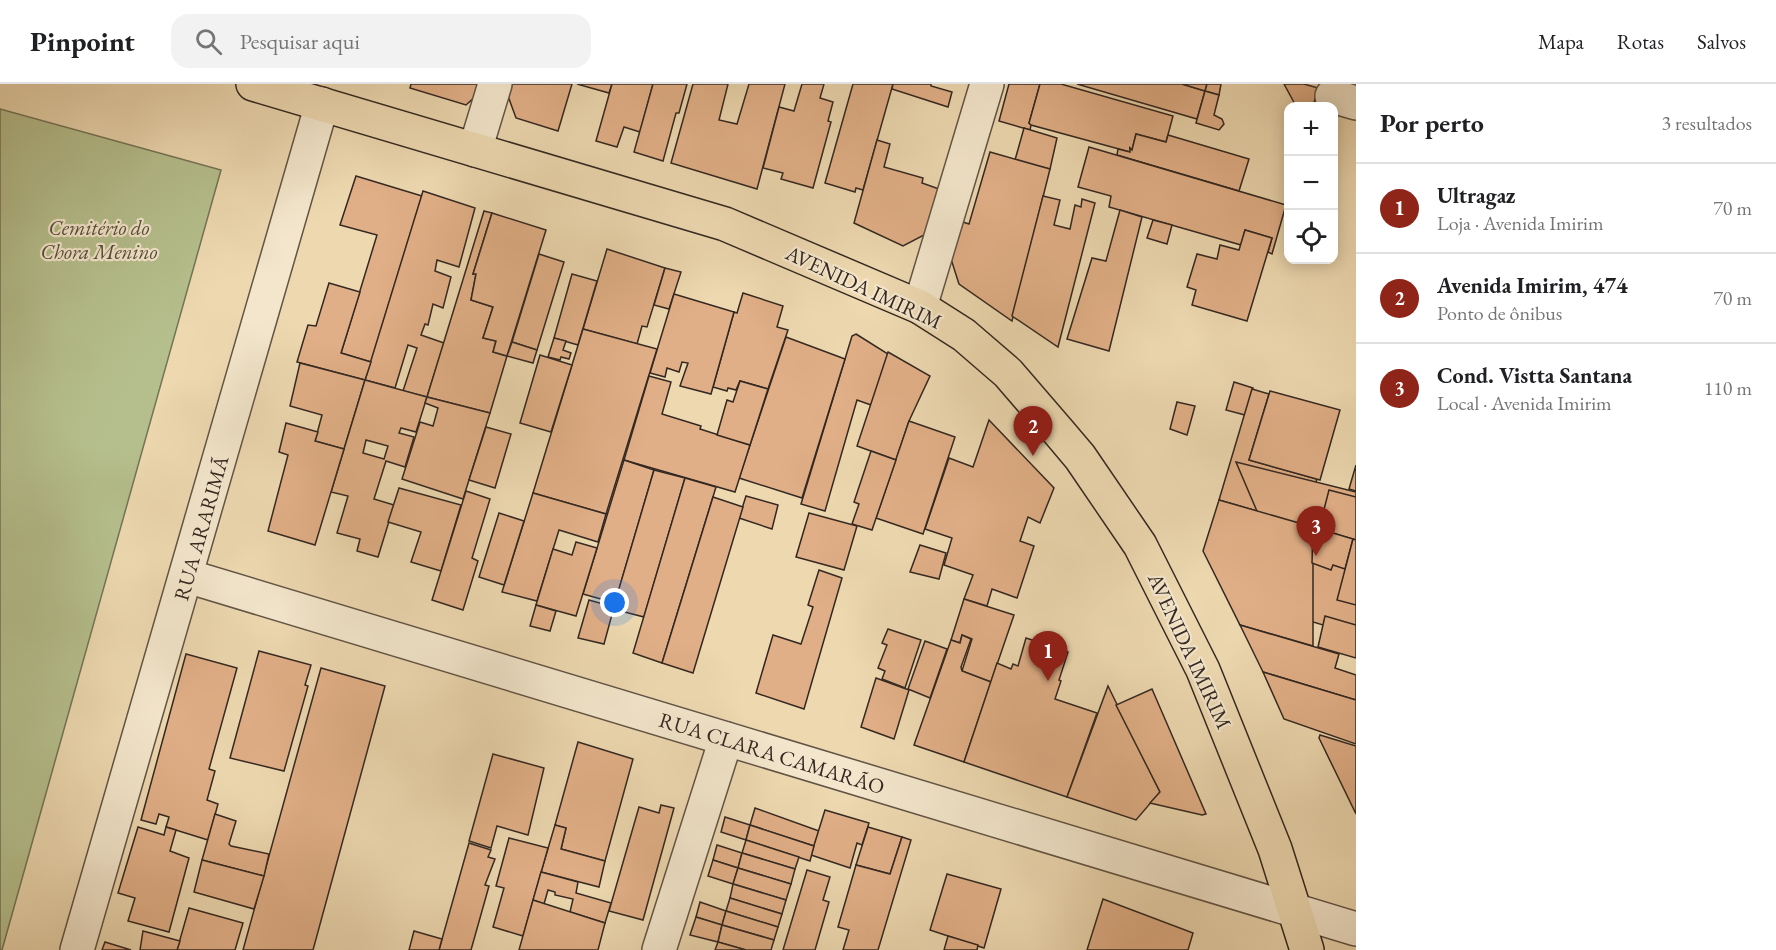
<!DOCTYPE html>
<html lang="pt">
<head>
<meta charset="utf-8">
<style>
  body { margin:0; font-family:"EB Garamond",serif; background:#f2f2f2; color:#202124 }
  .controls { position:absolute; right:18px; top:18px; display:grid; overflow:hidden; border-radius:12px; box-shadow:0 3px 15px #0003 }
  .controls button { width:54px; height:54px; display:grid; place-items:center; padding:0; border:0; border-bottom:2px solid #e0e0e0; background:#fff; color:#202124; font:30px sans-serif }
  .you { position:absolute; left:615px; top:519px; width:21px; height:21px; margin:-15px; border:4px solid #fff; border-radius:50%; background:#1a73e8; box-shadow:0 0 0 9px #1a73e833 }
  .badge { display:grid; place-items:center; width:39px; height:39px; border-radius:50%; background:#8f2418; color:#fff; font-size:20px; font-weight:700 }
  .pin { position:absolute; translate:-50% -50px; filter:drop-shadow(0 2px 3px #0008) }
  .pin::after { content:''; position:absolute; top:32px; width:21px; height:18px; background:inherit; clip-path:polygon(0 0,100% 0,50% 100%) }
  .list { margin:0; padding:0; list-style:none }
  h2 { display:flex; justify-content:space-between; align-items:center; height:78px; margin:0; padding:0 24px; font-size:26px }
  h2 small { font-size:20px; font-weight:400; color:#757577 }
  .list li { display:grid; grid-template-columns:39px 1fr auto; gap:18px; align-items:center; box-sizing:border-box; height:90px; padding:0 24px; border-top:2px solid #e0e0e0 }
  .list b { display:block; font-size:22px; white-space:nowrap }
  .list p { margin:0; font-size:20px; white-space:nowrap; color:#757577 }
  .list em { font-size:20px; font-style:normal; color:#757577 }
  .icon { flex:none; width:33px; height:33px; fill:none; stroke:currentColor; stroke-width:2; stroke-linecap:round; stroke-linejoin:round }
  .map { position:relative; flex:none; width:1356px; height:866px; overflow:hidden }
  header { display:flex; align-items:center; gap:36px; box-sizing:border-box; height:84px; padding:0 30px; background:#fff; border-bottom:2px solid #e0e0e0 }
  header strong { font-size:28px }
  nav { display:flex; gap:33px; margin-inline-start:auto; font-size:21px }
  .search { width:420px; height:54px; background:#f2f2f2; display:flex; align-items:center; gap:15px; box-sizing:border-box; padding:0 21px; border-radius:18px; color:#757577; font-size:22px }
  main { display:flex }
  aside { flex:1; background:#fff }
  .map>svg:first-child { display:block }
</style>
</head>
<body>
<header>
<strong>Pinpoint</strong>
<div class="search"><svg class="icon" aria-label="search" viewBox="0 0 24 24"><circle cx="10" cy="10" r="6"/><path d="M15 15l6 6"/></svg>Pesquisar aqui</div>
<nav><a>Mapa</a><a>Rotas</a><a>Salvos</a></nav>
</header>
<main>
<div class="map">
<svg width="1356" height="866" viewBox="0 0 1356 866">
  <rect width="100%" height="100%" fill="#edd8b0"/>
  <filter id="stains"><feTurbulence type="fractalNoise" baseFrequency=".00333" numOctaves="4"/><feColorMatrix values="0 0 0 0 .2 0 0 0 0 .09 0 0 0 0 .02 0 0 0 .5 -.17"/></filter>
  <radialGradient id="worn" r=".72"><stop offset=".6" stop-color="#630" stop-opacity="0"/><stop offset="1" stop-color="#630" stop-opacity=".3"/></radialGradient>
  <polygon fill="#b5bf8d" stroke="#747457" stroke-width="1.5" points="0,25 221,86 2,866 0,866"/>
  <g fill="#e1af87" stroke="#332821" stroke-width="1.5" fill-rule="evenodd">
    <polygon points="411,0 481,0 479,9 466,21 410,4"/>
    <polygon points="512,0 572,0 558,47 516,34 508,12"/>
    <polygon points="577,0 612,0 609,9"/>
    <polygon points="612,0 653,0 640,48 624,43 617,63 596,57"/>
    <polygon points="653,0 687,0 679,29 676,29 663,77 634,68"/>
    <polygon points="693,0 728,0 719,36 737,40 749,0 785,0 757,105 671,79"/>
    <polygon points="802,0 824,0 820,14 833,18 828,37 831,38 813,104 781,95 783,89 763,84 779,23 794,27"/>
    <polygon points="853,0 893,0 863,106 856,104 855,108 825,99"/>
    <polygon points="893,0 931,0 931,2 952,8 948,23 892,5"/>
    <polygon points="1009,0 1040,0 1029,39 1031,41 1030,46 999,37"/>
    <polygon points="1040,0 1061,0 1173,32 1166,58 1136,50 1132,66 1130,64 1130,68 1031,41 1029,39"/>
    <polygon points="1077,0 1182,0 1205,7 1197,35"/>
    <polygon points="1182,0 1207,0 1205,7"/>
    <polygon points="1207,0 1221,0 1219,11 1205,7"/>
    <polygon points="1284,0 1304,0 1318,4 1313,22 1296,22"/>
    <polygon points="1205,7 1219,11 1214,31 1222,35 1224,40 1219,46 1196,39"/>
    <polygon points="1024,44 1057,54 1050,85 1015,76"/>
    <polygon points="1136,50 1166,58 1168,51 1249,75 1239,107 1117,71 1118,65 1130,68 1130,64 1132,66"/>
    <polygon points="877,56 890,60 884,83 923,94 922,99 939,105 926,150 903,162 854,139"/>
    <polygon points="1089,63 1286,121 1272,170 1268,168 1272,154 1245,146 1241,161 1109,123 1111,112 1078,103"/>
    <polygon points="990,68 1050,85 1012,237 959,200 951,175 963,138 969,140"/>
    <polygon points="356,92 422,112 371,278 341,269 377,151 340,141"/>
    <polygon points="423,107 475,124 459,183 437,176 435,187 451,193 443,224 433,220 428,241 425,240 421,251 444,259 427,313 403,307 417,264 408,261 395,304 365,296"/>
    <polygon points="1043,112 1060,116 1054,141 1070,145 1075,121 1081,123 1082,115 1095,119 1058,263 1012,232"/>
    <polygon points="1120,126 1142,133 1109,267 1067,255 1092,174 1106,177"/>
    <polygon points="484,127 492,129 473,190 476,190 471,216 493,223 483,254 496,257 493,268 507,272 490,329 427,313"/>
    <polygon points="492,129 546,146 507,272 493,268 496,257 483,254 493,223 471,216 476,190 473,190"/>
    <polygon points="1153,136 1172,141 1167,160 1147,154"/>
    <polygon points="1245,146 1272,154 1247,237 1192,221 1196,206 1187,203 1197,170 1217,175 1220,161 1239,166"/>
    <polygon points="607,165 665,184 647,243 642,242 637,260 583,245"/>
    <polygon points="539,170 564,178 537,266 512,258"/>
    <polygon points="665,184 681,188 669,225 654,221"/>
    <polygon points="572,190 597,197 578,261 554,254"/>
    <polygon points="329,199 360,208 341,269 371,278 365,296 297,278 308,241 316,242"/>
    <polygon points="743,209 783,222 777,243 788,246 768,305 740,297 736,306 728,304 727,307 713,303 734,228 737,229"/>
    <polygon points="674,210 734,228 711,310 680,302 688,279 682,278 679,288 667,284 665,293 650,289"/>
    <polygon points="583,245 657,265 606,430 533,409"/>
    <polygon points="856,250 888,270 871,321 857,316 825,427 801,420 852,252"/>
    <polygon points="786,253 845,275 802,414 739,394"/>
    <polygon points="554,254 566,257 563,266 571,269 569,275 561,273 560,276 548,273"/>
    <polygon points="512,258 537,266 533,279 507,272"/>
    <polygon points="888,268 930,292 909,337 896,376 857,362"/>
    <polygon points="540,271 572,281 551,348 520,339"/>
    <polygon points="300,279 365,296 344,365 315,357 322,331 290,322"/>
    <polygon points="649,292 671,298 662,330 701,342 700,345 750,361 735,408 624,376"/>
    <path d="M365,296l62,17 -11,35 -15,-4 -2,5 15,4 -9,30 -19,-6 -12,38 20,6 -16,52 -21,-6 3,-12 -23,-6 11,-37 -17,-4zM366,356l22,6 -4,13 -21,-6z"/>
    <polygon points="740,297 768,305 750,361 717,351 727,316 733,318"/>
    <polygon points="1234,298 1253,304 1245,331 1226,326"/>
    <polygon points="1252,305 1269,310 1249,376 1317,395 1315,401 1329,406 1319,445 1219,416"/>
    <polygon points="1270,307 1340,326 1320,396 1249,376"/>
    <polygon points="427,313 490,329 463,415 402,395 420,338 433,342 438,324 425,319"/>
    <polygon points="1177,318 1195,322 1187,351 1170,345"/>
    <polygon points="989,336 1054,404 1040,439 1028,433 1020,457 1034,462 1017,514 992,505 987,522 964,515 973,491 944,481 952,454 925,445 949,374 973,383"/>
    <polygon points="909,337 955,353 923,450 876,434"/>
    <polygon points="286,339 318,348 315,357 344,365 315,461 268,447 288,371 279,368"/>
    <polygon points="486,343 511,350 495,404 469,396"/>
    <polygon points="871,367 896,376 872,446 852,440 859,420 854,418"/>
    <polygon points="624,376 654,386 615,519 583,510"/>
    <polygon points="1236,378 1356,408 1356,551 1303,535"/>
    <polygon points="1356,381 1356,407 1349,405"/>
    <polygon points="654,386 685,394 644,533 613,525"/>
    <polygon points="685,394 716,403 662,579 633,569"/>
    <polygon points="399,404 461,421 441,487 411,478 421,448 388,438"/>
    <polygon points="1329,406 1356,413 1356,456 1319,445"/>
    <polygon points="466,407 490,415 472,474 478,477 463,526 432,516"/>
    <polygon points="533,409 606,430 598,458 559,446 537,517 502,508"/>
    <polygon points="746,412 778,421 772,445 739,434"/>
    <polygon points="713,413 743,423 693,589 662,579"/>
    <polygon points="1219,416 1313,443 1313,562 1240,541 1203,467"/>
    <polygon points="499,429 524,437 504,501 479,493"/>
    <polygon points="809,429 857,442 844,486 796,473"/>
    <polygon points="1313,443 1353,455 1345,485 1333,481 1331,486 1312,479"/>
    <polygon points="1353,455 1356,456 1356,521 1337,516"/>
    <polygon points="576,458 597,464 576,532 536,521 553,465 572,471"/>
    <polygon points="920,461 946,469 939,495 910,488"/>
    <polygon points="819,486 842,494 804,625 756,609 773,551 801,560 813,523 808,521"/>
    <polygon points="964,515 1014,531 991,598 962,587 972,555 962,551 960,559 951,556"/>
    <polygon points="589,516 614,523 604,560 578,554"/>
    <polygon points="536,521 556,527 550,547 530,542"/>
    <polygon points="1325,532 1356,541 1356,574 1318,563"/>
    <polygon points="1240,541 1339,570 1335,584 1356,591 1356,616 1263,588"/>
    <polygon points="888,545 921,556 905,604 882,595 885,587 878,584 887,561 882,559"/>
    <polygon points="962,551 971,555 961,583 962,587 991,598 964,678 914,661 951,556 960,559"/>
    <polygon points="1026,554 1068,568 1059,596 1061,597 1055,615 1097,629 1067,713 964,678 997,579 1011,585 1013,580 1018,582"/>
    <polygon points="925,557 947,565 930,614 908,605"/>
    <polygon points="259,567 311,581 305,601 308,602 284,687 230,674"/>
    <polygon points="186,570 237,584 209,685 215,687 207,716 218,720 208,756 166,743 169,733 159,730 156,740 141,736"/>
    <polygon points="321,584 385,602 313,866 243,866"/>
    <polygon points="1263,588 1356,616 1356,660 1284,635"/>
    <polygon points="876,594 909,606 894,655 861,643"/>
    <polygon points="1108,602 1160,708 1136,736 1067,713"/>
    <polygon points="1152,605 1206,730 1202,731 1150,719 1160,708 1116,621"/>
    <polygon points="1320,651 1356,662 1356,730 1319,654"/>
    <polygon points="578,658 633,675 605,777 561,765 566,744 555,741"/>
    <polygon points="493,670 544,684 528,751 497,742 491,764 469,757"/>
    <polygon points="661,721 674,724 643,836 609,827 639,723 659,729"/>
    <polygon points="755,724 819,747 814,762 750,741"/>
    <polygon points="825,726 869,739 862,761 857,759 850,784 811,771"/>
    <polygon points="215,730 236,737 229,760 231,762 269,770 264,792 202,776"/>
    <polygon points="725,733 750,741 746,756 721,748"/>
    <polygon points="555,741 566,744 561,765 605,777 599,803 541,788"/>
    <polygon points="750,741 814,762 810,777 746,756"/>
    <polygon points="138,743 164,751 166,743 176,746 170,767 189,774 169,848 128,837 135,814 118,809"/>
    <polygon points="868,743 902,753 890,790 856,781"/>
    <polygon points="902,753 911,756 878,866 843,866 849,846 838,843 856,781 890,790"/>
    <polygon points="509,754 548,764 523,852 493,843 504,804 496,802"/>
    <polygon points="746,756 799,773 795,785 742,769"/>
    <polygon points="469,759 491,766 488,773 495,775 485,801 489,802 471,866 439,866"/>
    <polygon points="717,761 742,769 738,784 713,776"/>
    <polygon points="742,769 795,785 791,800 738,784"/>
    <polygon points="202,776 264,792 254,825 194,808"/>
    <polygon points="713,776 738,784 733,800 708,792"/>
    <polygon points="738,784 791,800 786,816 733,800"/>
    <polygon points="807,786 830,793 823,816 829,818 815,866 783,866"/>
    <polygon points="541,788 578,798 576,809 611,819 605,839 570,828 573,815 555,811 555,808 548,806 544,820 533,816"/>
    <polygon points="947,790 1001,805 984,864 930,846"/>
    <polygon points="733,800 786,816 782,830 730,814"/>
    <polygon points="730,814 782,830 778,843 726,827"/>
    <polygon points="1103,815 1193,849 1188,866 1087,866"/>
    <polygon points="533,816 605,839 598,866 519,866"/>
    <polygon points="700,818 726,827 722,841 696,833"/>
    <polygon points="189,824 243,839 235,866 177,866"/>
    <polygon points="726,827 778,843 774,856 722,841"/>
    <polygon points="696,833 722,841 718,858 690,851"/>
    <polygon points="722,841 774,856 771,866 746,866 718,858"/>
    <polygon points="143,847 180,857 177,866 140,866"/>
    <polygon points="414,847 442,855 439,866 409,866"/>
    <polygon points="948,852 978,861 977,866 944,866"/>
    <polygon points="105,858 131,866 102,866"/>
    <polygon points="718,858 746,866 715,866"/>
  </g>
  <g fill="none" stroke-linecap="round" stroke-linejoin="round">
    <defs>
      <g id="minor">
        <polyline points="1332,12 1356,19"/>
        <polyline points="475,66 495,0"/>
        <polyline points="920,223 987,0"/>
        <polyline points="187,492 1356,845"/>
        <polyline points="77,866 322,20"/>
        <polyline points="659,866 726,655"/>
      </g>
      <polyline id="major" points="253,0 725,140 920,223 964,251 1008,289 1058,347 1080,373 1140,461 1203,586 1275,765 1307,866"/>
    </defs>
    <use href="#minor" stroke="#625445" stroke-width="36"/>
    <use href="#major" stroke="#332821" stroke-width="36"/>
    <use href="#minor" stroke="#f3e6cc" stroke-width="33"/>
    <use href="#major" stroke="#edd8b0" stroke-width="33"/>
  </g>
  <g text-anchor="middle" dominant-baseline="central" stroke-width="4.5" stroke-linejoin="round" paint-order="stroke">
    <g font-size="21" font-style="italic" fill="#544e3c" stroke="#f3e6cc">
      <text x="99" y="143">Cemitério do<tspan x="99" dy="24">Chora Menino</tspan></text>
    </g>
    <g font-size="21" fill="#332821" stroke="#f3e6cc">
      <text transform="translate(864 203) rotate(25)">AVENIDA IMIRIM</text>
      <text transform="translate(201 444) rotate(-74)">RUA ARARIMÃ</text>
      <text transform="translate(1190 567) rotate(65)">AVENIDA IMIRIM</text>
      <text transform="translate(772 669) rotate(17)">RUA CLARA CAMARÃO</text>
    </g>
  </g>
  <rect width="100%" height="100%" filter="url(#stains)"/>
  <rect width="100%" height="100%" fill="url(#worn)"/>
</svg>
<div class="controls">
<button>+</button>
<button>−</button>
<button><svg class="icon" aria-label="locate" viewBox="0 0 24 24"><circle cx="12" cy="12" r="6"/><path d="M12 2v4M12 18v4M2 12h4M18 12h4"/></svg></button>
</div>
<div class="you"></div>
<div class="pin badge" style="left:1048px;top:597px">1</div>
<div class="pin badge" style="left:1033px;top:372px">2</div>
<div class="pin badge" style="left:1316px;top:472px">3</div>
</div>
<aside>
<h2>Por perto<small>3 resultados</small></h2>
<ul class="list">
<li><span class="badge">1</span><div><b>Ultragaz</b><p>Loja · Avenida Imirim</p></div><em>70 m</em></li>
<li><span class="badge">2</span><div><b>Avenida Imirim, 474</b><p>Ponto de ônibus</p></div><em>70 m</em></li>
<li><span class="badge">3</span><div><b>Cond. Vistta Santana</b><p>Local · Avenida Imirim</p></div><em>110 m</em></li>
</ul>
</aside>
</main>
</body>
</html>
